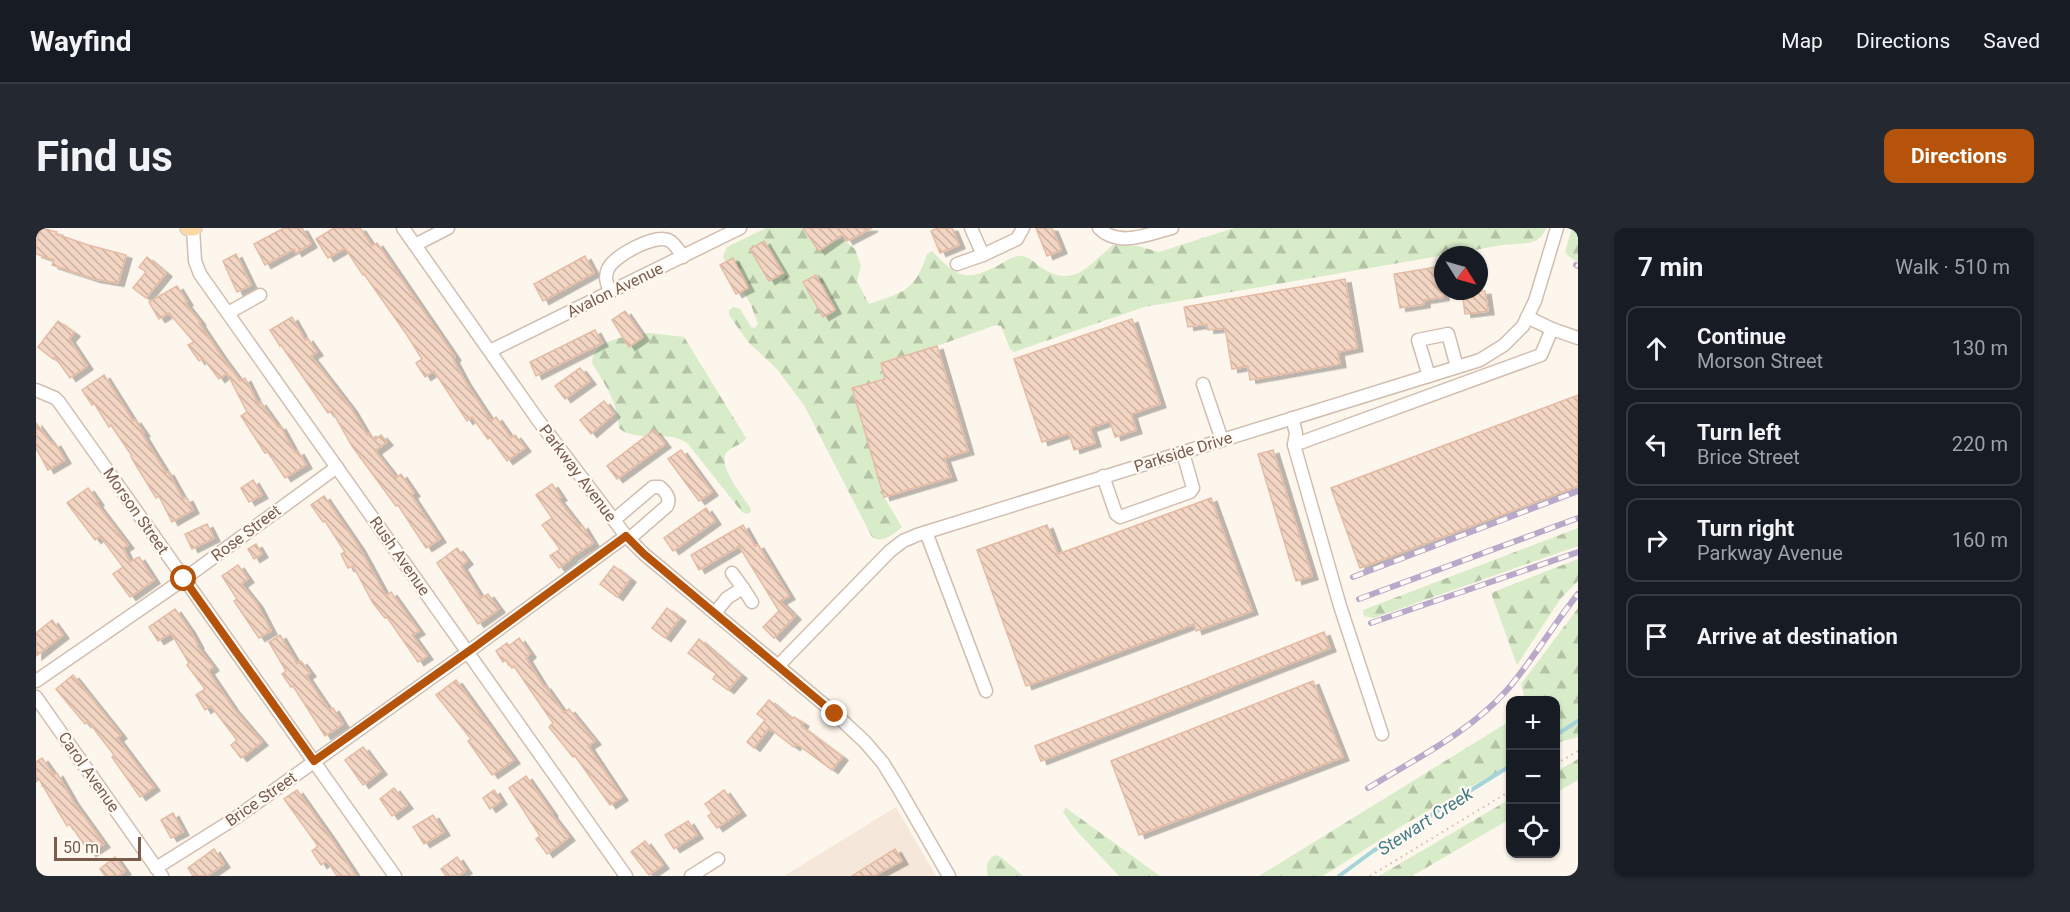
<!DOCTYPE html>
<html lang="en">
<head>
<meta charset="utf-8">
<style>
  body { margin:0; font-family:Roboto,sans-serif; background:#242831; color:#f1f3f6 }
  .controls { position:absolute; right:18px; bottom:18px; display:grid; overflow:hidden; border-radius:12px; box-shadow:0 2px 4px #0004 }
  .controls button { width:54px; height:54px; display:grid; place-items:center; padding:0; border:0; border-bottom:2px solid #363941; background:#171b24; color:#f1f3f6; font:30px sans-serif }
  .compass { position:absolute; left:1398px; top:18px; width:54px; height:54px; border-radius:50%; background:#171b24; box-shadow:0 2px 4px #0004; rotate:127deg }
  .scale { position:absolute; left:18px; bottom:15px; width:87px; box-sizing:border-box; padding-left:6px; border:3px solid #7a5c4d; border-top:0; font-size:16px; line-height:21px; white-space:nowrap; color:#7a5c4d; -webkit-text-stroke:4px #fffaf3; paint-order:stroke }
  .stop { position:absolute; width:18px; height:18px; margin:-14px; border:4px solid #b45309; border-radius:50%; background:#fff }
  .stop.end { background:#b45309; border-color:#fff; box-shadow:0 2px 6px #0008 }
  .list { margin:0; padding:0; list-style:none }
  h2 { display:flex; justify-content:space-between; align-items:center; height:78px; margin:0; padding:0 24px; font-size:26px }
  h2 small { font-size:20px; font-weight:400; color:#9ea1a6 }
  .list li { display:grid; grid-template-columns:39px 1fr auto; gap:18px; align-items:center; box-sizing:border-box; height:84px; margin:0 12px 12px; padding:0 12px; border:2px solid #363941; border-radius:12px }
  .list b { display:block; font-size:22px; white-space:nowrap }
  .list p { margin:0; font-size:20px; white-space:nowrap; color:#9ea1a6 }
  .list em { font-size:20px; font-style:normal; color:#9ea1a6 }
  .icon { flex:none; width:33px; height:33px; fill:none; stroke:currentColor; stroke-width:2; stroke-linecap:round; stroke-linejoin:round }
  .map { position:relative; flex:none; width:1542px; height:648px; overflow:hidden; border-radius:12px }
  header { display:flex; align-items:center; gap:36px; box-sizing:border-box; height:84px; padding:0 30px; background:#171b24; border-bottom:2px solid #363941 }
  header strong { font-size:28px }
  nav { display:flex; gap:33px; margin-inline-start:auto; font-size:21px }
  .intro { display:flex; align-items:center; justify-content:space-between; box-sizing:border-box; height:144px; padding:0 36px }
  h1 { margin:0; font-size:42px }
  .button { padding:15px 27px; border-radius:12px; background:#b45309; color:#fff; font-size:21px; font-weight:700 }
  main { display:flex; gap:36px; padding:0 36px }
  aside { flex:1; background:#171b24; border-radius:12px; box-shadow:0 2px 4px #0004 }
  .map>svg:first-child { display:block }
</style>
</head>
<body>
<header>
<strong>Wayfind</strong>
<nav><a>Map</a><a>Directions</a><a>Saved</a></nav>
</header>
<div class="intro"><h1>Find us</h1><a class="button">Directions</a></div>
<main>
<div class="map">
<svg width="1542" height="648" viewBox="0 0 1542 648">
  <defs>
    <pattern id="forest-firs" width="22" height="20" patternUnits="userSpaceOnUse" patternTransform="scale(1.5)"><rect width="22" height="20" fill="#d8ecc9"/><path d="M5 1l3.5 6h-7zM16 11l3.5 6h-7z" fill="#b4c2a5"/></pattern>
    <pattern id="building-back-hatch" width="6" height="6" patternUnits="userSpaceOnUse" patternTransform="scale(1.5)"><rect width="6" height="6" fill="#f3d5c3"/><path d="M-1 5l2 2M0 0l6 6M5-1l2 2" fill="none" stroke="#cab0a1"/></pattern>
    <filter id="shadow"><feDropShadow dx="6" dy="3.5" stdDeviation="0" flood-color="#0004"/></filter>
  </defs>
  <rect width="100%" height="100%" fill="#fdf6ec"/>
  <polygon fill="#f5e8da" points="860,579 900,648 748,648"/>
  <g fill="url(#forest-firs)">
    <path d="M730,0h35l22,15 19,-4 13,10 6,17 -4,15 12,23c35,-12 46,-13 58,-50l5,-3c25,26 32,32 67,14 6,-3 13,-9 20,-9 9,0 14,5 20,10 34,24 49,0 74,-21l25,1 21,6 75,-24h312c-6,19 -26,15 -43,17l-359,62 -130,45 -4,-3 -9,-23 -5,-1 -59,21 -56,17 4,16 -33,10 32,108 18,30c-8,7 -20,17 -30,10l-68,-132 -28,-37 -28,-26 -19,-27v-5l5,-3 6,2 11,18 4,1 3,-4 -7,-19 -28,-48 4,-10z"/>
    <polygon points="1536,0 1542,0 1542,34 1532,28 1529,24"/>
    <path d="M614,105l34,4 62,101c-4,8 -13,7 -19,14 -11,11 16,45 23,55l1,5 -4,2 -5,-2 -54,-68c-20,-16 -51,0 -69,-16 -1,-25 -14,-44 -27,-65 1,-26 40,-27 58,-30z"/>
    <polygon points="1542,300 1542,318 1338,390 1328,388 1327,382"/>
    <polygon points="1542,331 1542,353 1525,370 1481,437 1455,365"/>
    <polygon points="1542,380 1542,509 1520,515 1520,472 1489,472 1485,456"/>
    <polygon points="1474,493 1474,537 1369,596 1287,648 1223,648"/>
    <polygon points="1542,531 1542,552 1520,565 1520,544"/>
    <polygon points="1474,571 1474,591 1376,648 1343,648"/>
    <polygon points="1030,580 1124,648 1083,648 1038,600 1027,584"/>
    <path d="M959,627l6,2 22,19h-35c-2,-9 -2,-16 7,-21z"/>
  </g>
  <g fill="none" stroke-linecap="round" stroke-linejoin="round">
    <g stroke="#a5d3da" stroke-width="4">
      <polyline points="1520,507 1542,493"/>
      <polyline points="1303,648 1337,623 1474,538"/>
    </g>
  </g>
  <g fill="url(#building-back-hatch)" stroke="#e6bba3" stroke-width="1.5" filter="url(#shadow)">
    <polygon points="5,0 21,4 20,6 52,17 90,27 82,55 59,51 16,37 18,32 0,26 0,14"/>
    <polygon points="248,0 266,0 275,16 260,25 258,21 229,37 218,16"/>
    <polygon points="298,0 324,0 336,18 341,15 419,129 417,131 430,155 455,193 460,189 475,210 479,207 489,220 471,233 454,209 452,211 436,189 431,193 398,143 389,149 380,135 386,131 371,107 328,46 327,47 309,20 292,30 280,11"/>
    <polygon points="767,0 836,0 811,13 807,6 783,23"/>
    <polygon points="901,0 916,0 923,17 904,25 895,3"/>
    <polygon points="1000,0 1016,0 1025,22 1011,28"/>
    <polygon points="728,13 747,45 733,53 714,21"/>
    <polygon points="200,26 215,57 201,64 187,33"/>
    <polygon points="549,28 558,45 507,73 498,56"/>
    <polygon points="111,29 130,45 110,70 97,60 110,44 103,39"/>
    <polygon points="697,30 712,60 700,66 684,37"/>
    <polygon points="1407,38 1407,69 1388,72 1388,76 1364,80 1358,46"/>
    <polygon points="780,47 799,82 787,89 767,54"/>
    <polygon points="1309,51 1321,120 1302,124 1304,136 1214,152 1212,138 1196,141 1189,100 1172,102 1171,96 1152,99 1148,79"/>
    <polygon points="141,58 151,74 149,75 164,94 163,95 186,129 204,153 209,150 222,176 224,174 242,199 244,198 259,225 262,223 270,237 249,250 232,224 229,225 205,188 211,184 191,145 183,151 167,130 163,133 152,117 158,114 133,85 123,91 113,74"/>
    <polygon points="1426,63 1449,63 1452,83 1429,86"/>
    <polygon points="589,83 607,109 593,119 576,92"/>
    <polygon points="256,89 269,112 271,110 281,124 275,128 315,180 331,207 334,205 338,212 345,207 351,214 339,223 360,250 365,246 378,265 375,267 404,311 390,320 362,277 360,278 316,218 296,183 292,185 245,117 244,118 234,102"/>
    <polygon points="1096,91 1124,176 1095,186 1100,202 1079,209 1074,193 1054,200 1059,215 1038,222 1033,205 1006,214 978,131"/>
    <polygon points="22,93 38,105 33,111 51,138 34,150 19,129 17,131 2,119"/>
    <polygon points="559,102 566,115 500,148 494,134"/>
    <polygon points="901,118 932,223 908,230 915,249 848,269 816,160 849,151 845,135"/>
    <polygon points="544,140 554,153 529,171 519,158"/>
    <polygon points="68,147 97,193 99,192 108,205 106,206 130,245 132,244 147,271 151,270 157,282 136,294 123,268 120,270 95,229 96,228 75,197 73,199 58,175 56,177 46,162"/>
    <polygon points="1542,167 1542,258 1324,340 1295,260"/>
    <polygon points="568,173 578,186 555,206 544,192"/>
    <polygon points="0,195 16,216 19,215 29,232 12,242 0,220"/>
    <polygon points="618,202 629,216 581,251 571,238"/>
    <polygon points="645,222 676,264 663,273 632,231"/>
    <polygon points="1237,222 1276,348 1260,353 1222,226"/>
    <polygon points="217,252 226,267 213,274 205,260"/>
    <polygon points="516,256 525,269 522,271 544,299 546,297 557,315 534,330 535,331 523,340 514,328 524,321 506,297 516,290 500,267"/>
    <polygon points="52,260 62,274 60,275 92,317 87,320 94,334 103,329 118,352 94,369 77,346 87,339 64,308 59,312 31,275"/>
    <polygon points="288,268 323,319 350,368 355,364 383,403 376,407 391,428 382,434 351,389 349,390 337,375 317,338 312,340 305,326 309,324 289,293 287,294 275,277"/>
    <polygon points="1175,270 1216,383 1160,403 1158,396 990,458 941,322 1011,297 1022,326"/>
    <polygon points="670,280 679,293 637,323 628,310"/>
    <polygon points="171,296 178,310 156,321 149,306"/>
    <polygon points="707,297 719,318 722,317 753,368 744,373 759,388 738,410 727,399 743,383 703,318 663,342 655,327"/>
    <polygon points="220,316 226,326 218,331 212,321"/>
    <polygon points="421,320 431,333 425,338 445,370 452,366 463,381 442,396 401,335"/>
    <polygon points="202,337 212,351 205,356 221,376 235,403 223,410 198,373 201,371 186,348"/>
    <polygon points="578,338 594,351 581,369 564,356"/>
    <polygon points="631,380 644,390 629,410 616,400"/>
    <polygon points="139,381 153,401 162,417 161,418 177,439 172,443 197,480 226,514 205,530 195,517 201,512 175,478 169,482 160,467 169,461 151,437 153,435 135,405 122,413 113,399"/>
    <polygon points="16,392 27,407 0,428 0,405"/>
    <polygon points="1288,404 1294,420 1005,533 999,518"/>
    <polygon points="244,407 261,436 265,433 274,445 270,448 293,482 297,480 307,496 289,508 257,458 255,459 246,446 250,443 233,414"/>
    <polygon points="483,410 494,426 490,430 508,459 509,458 528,485 533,481 559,513 552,518 586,569 574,577 539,528 537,529 513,499 517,495 478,438 476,440 470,432 467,434 460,423 471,415 473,418"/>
    <polygon points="663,411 705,447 692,462 677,451 680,446 652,425"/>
    <polygon points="37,447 85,507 81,510 118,559 104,569 76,529 78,527 52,493 49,496 20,461"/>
    <polygon points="420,452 478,532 456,547 432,513 435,511 400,467"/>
    <polygon points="1277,453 1307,529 1103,607 1075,533"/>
    <polygon points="733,472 756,491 758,489 767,495 765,498 806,529 796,542 761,516 758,519 733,500 718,520 711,514 729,492 721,486"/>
    <polygon points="327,519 345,543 327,557 309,532"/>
    <polygon points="6,530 18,547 21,545 37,573 68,616 54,625 34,596 31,598 3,551 0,554 0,534"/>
    <polygon points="490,548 516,585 515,586 533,609 511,626 500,611 504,608 473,560"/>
    <polygon points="358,560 371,577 356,588 344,571"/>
    <polygon points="261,562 295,610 320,648 301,648 291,633 285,637 276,623 282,618 248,571"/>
    <polygon points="458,562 465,573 454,581 447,570"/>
    <polygon points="688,562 704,584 681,600 672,588 676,585 669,576"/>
    <polygon points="137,585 147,604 135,610 125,592"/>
    <polygon points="397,587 408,604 388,616 377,599"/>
    <polygon points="652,593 661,607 638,621 629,607"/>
    <polygon points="609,613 627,637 613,647 595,624"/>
    <polygon points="178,621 188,636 171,648 157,648 152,640"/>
    <polygon points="859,621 866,633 838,648 816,648"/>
    <polygon points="79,629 89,643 82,648 69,648 64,641"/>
    <polygon points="421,629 430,642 422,648 410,648 405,641"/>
  </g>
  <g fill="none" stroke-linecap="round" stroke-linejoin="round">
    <defs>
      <g id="minor">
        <polyline points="157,0 159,33 164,46 590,648"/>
        <polyline points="367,0 502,192 590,308 608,326 797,484 829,514 847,535 863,561 913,648"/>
        <polyline points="935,0 947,27"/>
        <path d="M1063,0c20,20 49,6 73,0"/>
        <polyline points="379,17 412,0"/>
        <polyline points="921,36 947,27 981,11 987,0"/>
        <path d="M574,64c-3,-8 -6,-15 -2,-23 6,-13 46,-35 60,-29 7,3 11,11 15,17"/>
        <polyline points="192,85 224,67"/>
        <polyline points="1491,89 1516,101 1542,110"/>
        <polyline points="454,123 704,0"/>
        <polyline points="1393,148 1382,112 1412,106 1421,139"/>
        <polyline points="1167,156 1186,212"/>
        <polyline points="0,162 19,170 23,174 359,648"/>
        <polyline points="1256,190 1260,205 1258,217"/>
        <polyline points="1067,248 1080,286 1084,289 1154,264 1157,260 1147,225"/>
        <path d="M578,292l39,-33h7c6,5 11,11 7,19l-38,33"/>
        <polyline points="890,304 950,463"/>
        <polyline points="707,360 716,374"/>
        <polyline points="679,385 691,370 707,360 696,345"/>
        <polyline points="742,438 854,323 867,313 881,307 1444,132 1468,117 1487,98 1499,73 1521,0"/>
        <polyline points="0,453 148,351 301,239"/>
        <polyline points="0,469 126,648"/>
        <polyline points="1346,506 1304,378 1258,217 1505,127 1516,101"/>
        <polyline points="120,640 198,591 440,418 590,308"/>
        <polyline points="655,648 682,631"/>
      </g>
      <polyline id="major" points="152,0 158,0"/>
    </defs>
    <use href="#minor" stroke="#d1beb0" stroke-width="15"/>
    <use href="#major" stroke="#dad1cd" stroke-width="18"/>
    <g stroke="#d9b8a5" stroke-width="2" stroke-dasharray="1.5 4.5" stroke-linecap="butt">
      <polyline points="1520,536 1542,523"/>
      <polyline points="1334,648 1474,563"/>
    </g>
    <use href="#minor" stroke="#fff" stroke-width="12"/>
    <use href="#major" stroke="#fbd9a5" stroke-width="15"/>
    <defs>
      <g id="rail">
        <polyline points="1540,37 1542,38"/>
        <polyline points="1317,349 1542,263"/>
        <polyline points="1323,371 1542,290"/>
        <polyline points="1335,395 1542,324"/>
        <path d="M1332,560c47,-29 102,-56 139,-98 26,-30 46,-65 71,-96"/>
      </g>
    </defs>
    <use href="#rail" stroke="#b9a8c9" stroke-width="6"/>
    <use href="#rail" stroke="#fffaf3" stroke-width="4" stroke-dasharray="11" stroke-linecap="butt"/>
  </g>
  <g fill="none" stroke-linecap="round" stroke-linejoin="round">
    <polyline stroke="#b45309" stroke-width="8" points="148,351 278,533 440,418 590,308 608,326 799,486"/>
  </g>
  <g text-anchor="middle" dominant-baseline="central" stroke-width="4.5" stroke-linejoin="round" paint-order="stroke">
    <g font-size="16" fill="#7a5c4d" stroke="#fffaf3">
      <text transform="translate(579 62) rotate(-26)">Avalon Avenue</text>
      <text transform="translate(1147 224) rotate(-17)">Parkside Drive</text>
      <text transform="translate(542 245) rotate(53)">Parkway Avenue</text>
      <text transform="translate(100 283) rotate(55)">Morson Street</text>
      <text transform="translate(210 305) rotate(-37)">Rose Street</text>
      <text transform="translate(364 328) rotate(55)">Rush Avenue</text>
      <text transform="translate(53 544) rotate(55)">Carol Avenue</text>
      <text transform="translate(225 571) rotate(-35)">Brice Street</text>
    </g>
    <g font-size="18" font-style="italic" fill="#437c86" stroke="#fffaf3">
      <text transform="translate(1389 593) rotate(-33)">Stewart Creek</text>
    </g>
  </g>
</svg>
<div class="controls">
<button>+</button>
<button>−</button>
<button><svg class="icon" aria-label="locate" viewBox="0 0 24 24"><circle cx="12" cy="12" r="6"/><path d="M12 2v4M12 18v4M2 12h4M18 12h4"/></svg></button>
</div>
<svg class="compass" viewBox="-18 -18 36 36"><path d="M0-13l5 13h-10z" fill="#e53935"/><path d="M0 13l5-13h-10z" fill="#9ea1a6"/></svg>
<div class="scale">50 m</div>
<div class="stop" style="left:148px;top:351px"></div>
<div class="stop end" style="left:799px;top:486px"></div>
</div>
<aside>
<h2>7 min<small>Walk · 510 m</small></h2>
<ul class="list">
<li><svg class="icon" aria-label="ahead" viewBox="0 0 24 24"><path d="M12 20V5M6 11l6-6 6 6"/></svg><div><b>Continue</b><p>Morson Street</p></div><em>130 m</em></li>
<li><svg class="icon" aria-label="left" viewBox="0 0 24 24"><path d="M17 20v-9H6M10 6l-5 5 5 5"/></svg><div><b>Turn left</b><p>Brice Street</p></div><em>220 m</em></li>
<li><svg class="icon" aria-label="right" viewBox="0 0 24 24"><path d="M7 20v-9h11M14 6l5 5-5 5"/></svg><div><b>Turn right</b><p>Parkway Avenue</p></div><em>160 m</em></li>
<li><svg class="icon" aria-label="arrive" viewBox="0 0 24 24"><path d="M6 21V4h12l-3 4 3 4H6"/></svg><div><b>Arrive at destination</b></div></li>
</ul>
</aside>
</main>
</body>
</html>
